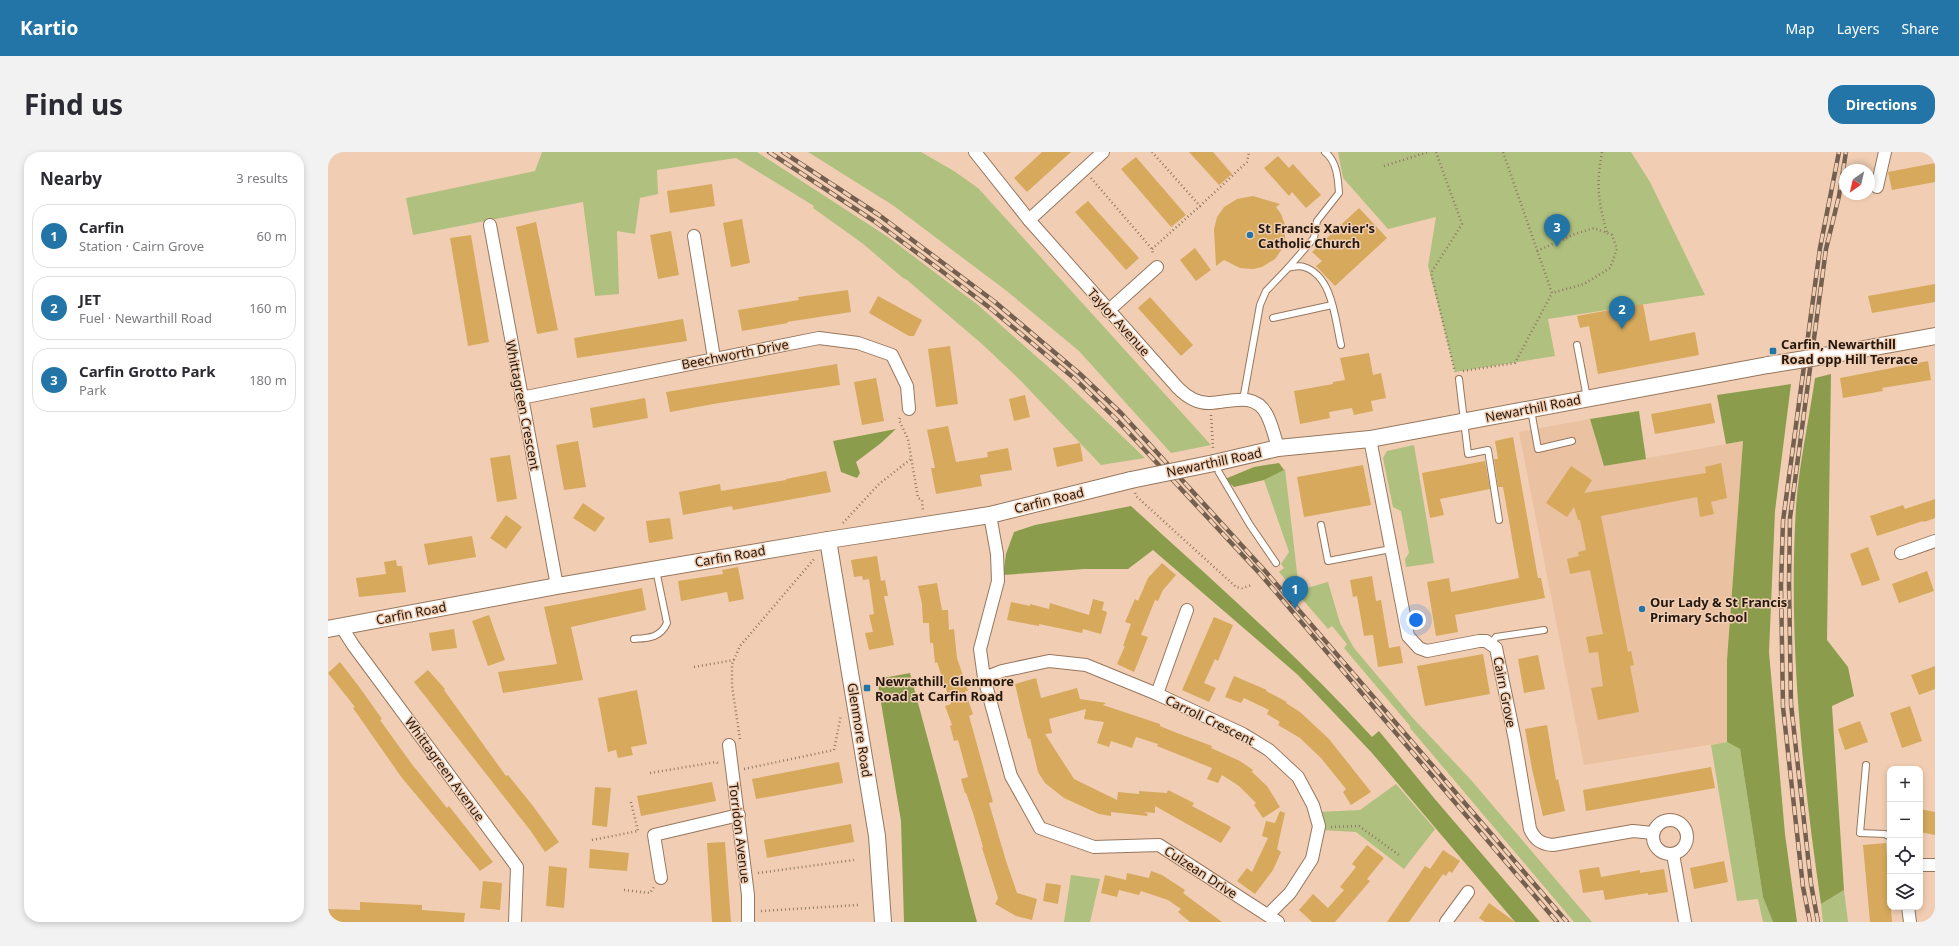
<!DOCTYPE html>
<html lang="en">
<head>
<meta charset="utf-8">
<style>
  body { margin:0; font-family:"Noto Sans",sans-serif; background:#f2f2f3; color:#2b2b33 }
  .controls { position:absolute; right:12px; bottom:12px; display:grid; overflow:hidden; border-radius:8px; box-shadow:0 2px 6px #0003 }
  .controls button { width:36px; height:36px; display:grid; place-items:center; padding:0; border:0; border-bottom:1px solid #e1e1e2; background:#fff; color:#2b2b33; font:20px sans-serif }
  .compass { position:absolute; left:1511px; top:12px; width:36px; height:36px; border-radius:50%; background:#fff; box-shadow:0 2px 6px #0003; rotate:214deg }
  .you { position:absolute; left:1088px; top:468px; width:14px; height:14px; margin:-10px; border:3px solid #fff; border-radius:50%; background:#1a73e8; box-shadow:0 0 0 6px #1a73e833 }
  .badge { display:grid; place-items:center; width:26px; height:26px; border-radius:50%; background:#2275a6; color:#fff; font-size:13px; font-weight:700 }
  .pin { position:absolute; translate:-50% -33px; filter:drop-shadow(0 1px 2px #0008) }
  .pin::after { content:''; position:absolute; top:21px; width:14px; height:12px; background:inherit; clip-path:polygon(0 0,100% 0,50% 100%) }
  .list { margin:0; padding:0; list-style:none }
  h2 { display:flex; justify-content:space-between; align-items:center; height:52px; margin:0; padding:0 16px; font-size:17px }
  h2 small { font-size:13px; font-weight:400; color:#7c7c81 }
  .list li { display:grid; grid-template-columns:26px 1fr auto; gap:12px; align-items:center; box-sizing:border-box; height:64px; margin:0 8px 8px; padding:0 8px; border:1px solid #e1e1e2; border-radius:16px }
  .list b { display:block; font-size:15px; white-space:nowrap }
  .list p { margin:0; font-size:13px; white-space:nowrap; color:#7c7c81 }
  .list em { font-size:13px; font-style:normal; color:#7c7c81 }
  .icon { flex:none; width:22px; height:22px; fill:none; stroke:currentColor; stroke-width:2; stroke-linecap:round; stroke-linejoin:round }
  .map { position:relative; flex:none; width:1607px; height:770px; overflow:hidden; border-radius:16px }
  header { display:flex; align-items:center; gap:24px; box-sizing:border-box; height:56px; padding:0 20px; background:#2275a6; color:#fff }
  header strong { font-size:19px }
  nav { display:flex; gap:22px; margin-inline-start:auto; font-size:14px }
  .intro { display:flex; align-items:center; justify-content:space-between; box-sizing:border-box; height:96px; padding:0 24px }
  h1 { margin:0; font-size:28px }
  .button { padding:10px 18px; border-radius:16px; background:#2275a6; color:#fff; font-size:14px; font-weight:700 }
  main { display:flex; gap:24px; padding:0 24px }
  aside { flex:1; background:#fff; border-radius:16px; box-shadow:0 2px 6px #0003 }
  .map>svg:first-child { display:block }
</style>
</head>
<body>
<header>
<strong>Kartio</strong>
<nav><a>Map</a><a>Layers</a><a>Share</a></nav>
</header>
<div class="intro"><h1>Find us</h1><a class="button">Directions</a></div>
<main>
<aside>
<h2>Nearby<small>3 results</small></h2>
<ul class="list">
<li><span class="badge">1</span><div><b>Carfin</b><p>Station · Cairn Grove</p></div><em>60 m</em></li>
<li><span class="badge">2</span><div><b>JET</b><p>Fuel · Newarthill Road</p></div><em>160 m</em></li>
<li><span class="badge">3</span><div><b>Carfin Grotto Park</b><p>Park</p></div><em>180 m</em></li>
</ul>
</aside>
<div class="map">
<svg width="1607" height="770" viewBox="0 0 1607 770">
  <rect width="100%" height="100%" fill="#f1ceb3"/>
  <polygon fill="#eac1a1" points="1262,267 1276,314 1415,289 1399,508 1399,590 1256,613 1191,280"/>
  <g fill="#b0c07e">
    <polygon points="214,0 429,0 560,85 650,153 735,228 817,306 773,313 692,228 654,192 579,128 575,126 534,91 485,56 486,54 408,6 329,18 330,42 312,46 307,82 289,79 291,142 267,144 255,50 85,83 78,46 207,19"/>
    <polygon points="480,0 593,0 626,19 650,36 883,293 843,301 751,199 680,140 566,54"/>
    <polygon points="1010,0 1303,0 1322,30 1377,143 1220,167 1227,204 1127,220 1100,114 1108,65 1060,77 1015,26"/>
    <polygon points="1086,293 1106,411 1078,415 1077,407 1081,401 1073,359 1065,355 1055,306 1059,299"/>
    <polygon points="957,317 970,429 975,437 1000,430 1012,471 1026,496 1084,565 1143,628 1264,770 1246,770 1082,576 1082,574 1016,496 1019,492 1004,474 1000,477 951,420 956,416 953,412 961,400 936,328"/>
    <polygon points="1399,590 1412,597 1435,745 1445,770 1435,770 1430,747 1409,749 1383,593"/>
    <polygon points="1068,632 1107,677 1076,717 1028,680 992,678 989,660 1032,658"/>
    <polygon points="743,723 772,727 762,770 736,770"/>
    <polygon points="1516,738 1520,770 1495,770 1493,752"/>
  </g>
  <g fill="#8b9d4c">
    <path d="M1503,222l-4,266 21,27 6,29 -22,10 12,184 -23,14c-19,-131 -33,-264 -25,-397 3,-43 13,-87 19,-129z"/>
    <polygon points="1463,232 1447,359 1441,500 1457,682 1469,770 1445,770 1435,745 1412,597 1399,590 1399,508 1415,289 1398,292 1389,243"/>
    <polygon points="1311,259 1318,307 1276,314 1262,267"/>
    <polygon points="568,277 553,291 528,310 532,321 529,326 513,320 505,289"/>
    <polygon points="951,311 956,318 936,328 906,335 897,327 926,315"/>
    <path d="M803,354c82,75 166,148 241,231l7,-6 55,67 106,124h-25l-143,-169 -74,-78 -145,-125 -25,19h-44l-81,6 3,-21 8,-22 21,-7z"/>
    <polygon points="582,521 649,770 576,770 573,669 549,527"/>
  </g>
  <g fill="#d6a95c">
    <polygon points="714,0 743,0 699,40 686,26"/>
    <polygon points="861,0 885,0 904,22 891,33"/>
    <polygon points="950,4 961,16 965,12 993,43 978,56 964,40 961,44 936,16"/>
    <polygon points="808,5 858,63 843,75 793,17"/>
    <polygon points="1607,11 1607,30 1564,38 1560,20"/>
    <polygon points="384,32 387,54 342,61 339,39"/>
    <polygon points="925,44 952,52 948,55 953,62 957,73 957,89 954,97 947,107 934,115 925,117 912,116 896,108 888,114 886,77 889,65 896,55 909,47"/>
    <polygon points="760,49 811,106 798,118 747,60"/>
    <polygon points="1031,56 1059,86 1007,134 988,114 994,109 984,100"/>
    <polygon points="414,67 422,111 403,115 395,71"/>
    <polygon points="208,70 230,178 209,182 188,75"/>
    <polygon points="343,79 351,123 330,127 322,83"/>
    <polygon points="143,83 161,190 140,194 122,86"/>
    <polygon points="867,96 883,118 868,129 852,108"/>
    <polygon points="1607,132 1607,150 1544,161 1540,144"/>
    <polygon points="520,138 523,160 459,170 460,171 414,179 410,158 471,148 470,145"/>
    <polygon points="550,144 594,168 586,184 581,184 541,161"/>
    <polygon points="822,145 865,193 853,204 810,156"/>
    <polygon points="1315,152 1322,189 1367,180 1371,203 1270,222 1261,174 1252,176 1249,164"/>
    <polygon points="355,167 359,189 249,206 246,186"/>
    <polygon points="622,194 630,252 608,255 600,197"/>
    <polygon points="1041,201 1045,223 1053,221 1058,246 1043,249 1045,259 1026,263 1024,256 1001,260 1002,266 972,272 966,239 1005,232 1005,230 1017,228 1012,206"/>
    <polygon points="1600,209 1603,228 1554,236 1555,239 1515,246 1512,226"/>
    <polygon points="509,212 512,233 391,251 342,260 338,240"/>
    <polygon points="548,226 556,269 534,273 526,230"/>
    <polygon points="697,243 702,265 686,269 681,247"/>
    <polygon points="317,246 320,266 265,276 262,256"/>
    <polygon points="1383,251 1387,271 1327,282 1323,262"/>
    <polygon points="620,274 628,310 660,305 659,300 680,296 684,318 652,323 654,334 608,342 603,316 607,316 599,278"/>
    <polygon points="1185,285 1210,426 1213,426 1217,446 1127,463 1130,480 1108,484 1099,430 1121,426 1123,440 1191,426 1175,335 1170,335 1166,307 1170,307 1167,289"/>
    <polygon points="250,289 258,335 236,338 228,293"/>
    <polygon points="752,291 755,309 729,315 725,296"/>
    <polygon points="182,303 189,347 169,350 162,306"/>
    <polygon points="1157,309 1162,337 1112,347 1116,363 1102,366 1094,321"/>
    <polygon points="1393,311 1399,346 1383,350 1386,362 1372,365 1369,345 1273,364 1300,500 1303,499 1306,513 1302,514 1311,560 1270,568 1263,536 1275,534 1270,500 1261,501 1258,485 1275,482 1262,418 1242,422 1239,407 1251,404 1250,400 1258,398 1252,368 1250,368 1246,355 1239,365 1218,351 1243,314 1264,328 1256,341 1378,321 1377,315"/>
    <polygon points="1035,313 1043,353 976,365 969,325"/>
    <polygon points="498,319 503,340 405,358 404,354 355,363 351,340 392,332 393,339 458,328 458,327"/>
    <polygon points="1607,347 1607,366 1596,370 1595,369 1549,384 1542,364 1575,353 1577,357"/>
    <polygon points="255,351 277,366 267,380 245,366"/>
    <polygon points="178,363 194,375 178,397 162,386"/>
    <polygon points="342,366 345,387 321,391 318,369"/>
    <polygon points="144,384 148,405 100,413 96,392"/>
    <polygon points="1540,395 1552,428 1534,434 1522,402"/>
    <polygon points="549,404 553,429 557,428 560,444 556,444 566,493 541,498 537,481 545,480 541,463 546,462 541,427 535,428 534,424 526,425 523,408"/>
    <polygon points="68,408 69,414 74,414 78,440 31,445 28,426 58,422 56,410"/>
    <polygon points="834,411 848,423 835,438 830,449 827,448 813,483 820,485 806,520 789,512 797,494 795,494 803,472 797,470 807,447 810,449 820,426"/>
    <polygon points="410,415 416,447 401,450 399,440 353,449 350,429 395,422 394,418"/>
    <polygon points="1599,419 1606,439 1571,451 1564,432"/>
    <polygon points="1044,424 1048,449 1053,448 1061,496 1072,494 1075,511 1050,515 1045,483 1036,484 1029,444 1025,445 1022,428"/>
    <polygon points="609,431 614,458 620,458 621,478 626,477 629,506 640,539 637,539 645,562 641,564 665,650 661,651 678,709 689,741 709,747 704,768 688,764 667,752 670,746 654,696 655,695 645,661 638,641 637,641 633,627 640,625 630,588 626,589 622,574 624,573 617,554 623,552 609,510 607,511 605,491 602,491 601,471 595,471 594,452 590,434"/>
    <polygon points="314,436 318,458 243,475 255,528 175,541 170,520 229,512 216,455"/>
    <polygon points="765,447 776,450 774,458 779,460 773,482 755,477 754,481 711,472 711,474 679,468 683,450 702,454 702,452 721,457 722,451 761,463"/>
    <polygon points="161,463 177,508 160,514 144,469"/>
    <polygon points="886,465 905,473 890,509 887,507 876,531 888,536 881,550 854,538"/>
    <polygon points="126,477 129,496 104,499 101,481"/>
    <polygon points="1155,502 1162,542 1097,554 1089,514"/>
    <polygon points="1210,503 1217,537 1196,541 1190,507"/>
    <polygon points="12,510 32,536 54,567 52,568 83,611 119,656 121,654 165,710 152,719 74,626 25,556 27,555 0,521"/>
    <polygon points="1607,514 1607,537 1591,543 1583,523"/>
    <polygon points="100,518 117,537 116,538 178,624 180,623 205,654 231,690 217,700 202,678 86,530"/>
    <polygon points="906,524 939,538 938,539 959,550 958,551 972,560 1001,587 1043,640 1023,653 1015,640 1018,637 993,606 972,586 950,573 952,570 939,562 941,558 916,546 913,551 897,545"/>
    <polygon points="708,526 713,546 749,536 752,547 778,551 775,553 832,572 832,574 849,581 884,594 883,596 912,609 925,618 924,620 939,634 952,655 935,666 926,653 928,651 911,634 894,623 890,631 879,627 884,616 829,594 830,592 808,585 804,596 783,589 781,595 769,591 776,570 756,567 758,557 721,567 724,581 717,582 746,627 789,648 790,640 811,642 811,639 839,641 840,638 866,651 864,654 903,675 893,691 827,654 827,661 816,660 820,662 819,664 783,660 783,664 771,662 736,646 717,631 710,620 702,586 700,587 693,558 687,532"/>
    <polygon points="309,538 319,592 303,595 305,603 290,606 288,598 280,600 270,546"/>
    <polygon points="1582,554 1594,589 1574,596 1562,561"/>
    <polygon points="1532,569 1540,590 1517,598 1510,577"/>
    <polygon points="1219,573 1228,628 1230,627 1237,659 1215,664 1204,617 1197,577"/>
    <polygon points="511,610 515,631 428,647 424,627"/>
    <polygon points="1383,615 1387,636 1258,659 1255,638"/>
    <polygon points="384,630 388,649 313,664 309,644"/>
    <polygon points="267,635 283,636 279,675 264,673"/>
    <polygon points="1592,657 1607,660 1607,683 1592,680"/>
    <polygon points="952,659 957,661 949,697 953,700 945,718 927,742 909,729 919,716 924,720 940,686 934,684 938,669 947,671"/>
    <polygon points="523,672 526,690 439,706 436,688"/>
    <polygon points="397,690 403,770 384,770 379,691"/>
    <polygon points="1558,691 1564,770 1542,770 1535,693"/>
    <polygon points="1039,693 1056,706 1039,727 1042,729 1007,770 984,770 971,758 985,742 1000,756 1016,738 1012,735 1028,715 1024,712"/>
    <polygon points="262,697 301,701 299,719 261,716"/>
    <polygon points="1115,698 1132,709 1124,721 1121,719 1118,724 1115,722 1081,770 1059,770 1097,714 1102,717"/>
    <polygon points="1396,709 1400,730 1366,737 1362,716"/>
    <polygon points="221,714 239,716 236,756 218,754"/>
    <polygon points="1271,715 1273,725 1312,718 1312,721 1336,717 1340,740 1320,743 1320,741 1277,748 1275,738 1255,741 1251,718"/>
    <polygon points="823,719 834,723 857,738 855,741 894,770 862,770 850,760 853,757 840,748 813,739 811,743 791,738 789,745 773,741 777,723 798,728 799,721 821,726"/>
    <polygon points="155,729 174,731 172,758 152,756"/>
    <polygon points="718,731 733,733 730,752 715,749"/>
    <polygon points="32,750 94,753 94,758 137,761 136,770 0,770 0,757 32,758"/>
    <polygon points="1161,751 1187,770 1157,770 1151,766"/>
  </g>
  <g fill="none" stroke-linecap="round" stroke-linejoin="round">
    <defs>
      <g id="lane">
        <path d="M960,116l26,-30 3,-17 22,-28c-1,-14 -2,-32 -14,-41"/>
        <polyline points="945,166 1004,153"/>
        <polyline points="1249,193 1259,246"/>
        <polyline points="1131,227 1140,302 1160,298 1171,368"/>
        <path d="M915,248l17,-95 6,-14 22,-23c5,-1 11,-3 16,-1 29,9 31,53 37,78"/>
        <polyline points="1203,258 1210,297 1244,289"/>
        <polyline points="886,312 922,373 948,411"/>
        <polyline points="993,373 1000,409 1063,397"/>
        <path d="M306,487c15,-1 26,-1 33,-16l-11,-53"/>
        <polyline points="1164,491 1168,485 1216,478"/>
        <polyline points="1538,613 1532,681 1557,682 1562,685"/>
      </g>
      <g id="street">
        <path d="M647,0l54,68 149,168c8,8 20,16 33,15 19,-1 44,-12 56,12 5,10 8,22 11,33"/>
        <polyline points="1549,35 1557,0"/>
        <polyline points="701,68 775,0"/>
        <polyline points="162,73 229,434"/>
        <polyline points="366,84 386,206"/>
        <polyline points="780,159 829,115"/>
        <polyline points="193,246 491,186 530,191 564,203 579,234 581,257"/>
        <path d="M1042,287l38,197 11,12 8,3 52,-10h7l10,7 19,92 15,89c5,11 11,15 23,16l80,-14 20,2"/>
        <polyline points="662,363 669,402 670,429 652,497 656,526 683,624 712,676 766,695 831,693 950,770"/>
        <polyline points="1573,401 1607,389"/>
        <polyline points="13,474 25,493 189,715 187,770"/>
        <polyline points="656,526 674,519 721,509 758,513 829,542 915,582 941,598 970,625 985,653 991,674 984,707 962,741 940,763"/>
        <polyline points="829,542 859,458"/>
        <polyline points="401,593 420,743 420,770"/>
        <circle cx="1342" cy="685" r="17"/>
        <polyline points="1345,702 1357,770"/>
        <polyline points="1592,713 1607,713"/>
        <polyline points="333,726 326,683 411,663"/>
        <polyline points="1580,755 1582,770"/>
        <polyline points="1118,770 1140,740"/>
      </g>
      <g id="secondary">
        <polyline points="1508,202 1607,184"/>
        <polyline points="886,311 950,296 1042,287 1440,213"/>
        <polyline points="500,388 549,684 555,770"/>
        <polyline points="0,477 229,434 500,388 662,363 803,328"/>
      </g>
    </defs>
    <use href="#lane" stroke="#97775e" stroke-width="8"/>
    <use href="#street" stroke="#97775e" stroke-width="14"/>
    <use href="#secondary" stroke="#97775e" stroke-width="18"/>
    <g stroke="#917966" stroke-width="2.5" stroke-dasharray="1 3" stroke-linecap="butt">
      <polyline points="824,0 872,54 919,10 921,0"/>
      <polyline points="1108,0 1134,72 1103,121 1127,220"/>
      <path d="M1274,0c-6,34 -4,48 5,81"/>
      <polyline points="1056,14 1100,0"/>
      <polyline points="763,26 824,97 825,103"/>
      <polyline points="824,97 872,54"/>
      <polyline points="1209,99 1247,82 1266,76 1284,83 1289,97 1282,116 1256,132 1224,141"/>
      <polyline points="1135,219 1187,211 1224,141 1175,0"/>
      <polyline points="883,263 885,296"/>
      <polyline points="572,266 571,268 580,287 590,346 594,348 595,360"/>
      <polyline points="807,341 808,344 908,435 914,436 924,433"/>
      <polyline points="515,371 551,332 583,307"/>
      <polyline points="366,515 406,508"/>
      <polyline points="412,587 404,534 404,512 412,494 487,406"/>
      <polyline points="416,617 506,598 513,563"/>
      <polyline points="322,621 388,610 391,612"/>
      <polyline points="303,650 310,679 312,679"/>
      <polyline points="1003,675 1031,674 1071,703"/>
      <polyline points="264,688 310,679"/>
      <polyline points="430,721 526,708"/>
      <polyline points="296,738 322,741 326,735"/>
      <polyline points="433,759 530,753"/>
    </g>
    <use href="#lane" stroke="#fff" stroke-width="6"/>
    <use href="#street" stroke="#fff" stroke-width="12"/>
    <use href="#secondary" stroke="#fff" stroke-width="16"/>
    <defs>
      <g id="rail">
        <polyline points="441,0 546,69 615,120 662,156 747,227 788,267 934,424 1229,770"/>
        <polyline points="455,0 551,63 667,150 752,222 793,261 938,420 1239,770"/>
        <polyline points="1482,770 1475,735 1455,555 1453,433 1455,369 1492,96 1511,0"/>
        <polyline points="1490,770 1483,732 1463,552 1461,430 1462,366 1498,97 1511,44 1518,0"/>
      </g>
    </defs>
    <use href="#rail" stroke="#75604f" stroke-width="4.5"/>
    <use href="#rail" stroke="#f1ceb3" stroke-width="3" stroke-dasharray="9" stroke-linecap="butt"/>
    <defs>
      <g id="secondary-bridge">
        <polyline points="1440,213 1508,202"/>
        <polyline points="803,328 886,311"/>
      </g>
    </defs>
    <use href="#secondary-bridge" stroke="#97775e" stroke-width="18" stroke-linecap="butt"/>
    <use href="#secondary-bridge" stroke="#fff" stroke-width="16"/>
  </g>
  <g fill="#2275a6" stroke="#f1ceb3" stroke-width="1.5">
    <circle cx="922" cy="83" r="4"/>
    <rect x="1441" y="195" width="8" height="8" rx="2"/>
    <circle cx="1314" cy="457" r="4"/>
    <rect x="535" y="532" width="8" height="8" rx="2"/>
  </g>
  <g text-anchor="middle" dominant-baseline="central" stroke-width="3" stroke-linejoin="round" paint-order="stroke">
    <g font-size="13" font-weight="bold" fill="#24180e" stroke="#f1ceb3" text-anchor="start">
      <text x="930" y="76">St Francis Xavier's<tspan x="930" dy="15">Catholic Church</tspan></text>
      <text x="1453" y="192">Carfin, Newarthill<tspan x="1453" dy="15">Road opp Hill Terrace</tspan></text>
      <text x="1322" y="450">Our Lady &amp; St Francis<tspan x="1322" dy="15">Primary School</tspan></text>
      <text x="547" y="529">Newrathill, Glenmore<tspan x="547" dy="15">Road at Carfin Road</tspan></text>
    </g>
    <g font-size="13" fill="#24180e" stroke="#f1ceb3">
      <text transform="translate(791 170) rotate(48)">Taylor Avenue</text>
      <text transform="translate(407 202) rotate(-11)">Beechworth Drive</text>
      <text transform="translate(195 253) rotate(79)">Whittagreen Crescent</text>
      <text transform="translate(1205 256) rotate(-11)">Newarthill Road</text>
      <text transform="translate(886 310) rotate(-12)">Newarthill Road</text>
      <text transform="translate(721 348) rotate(-14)">Carfin Road</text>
      <text transform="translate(402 404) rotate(-10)">Carfin Road</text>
      <text transform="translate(83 461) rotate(-11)">Carfin Road</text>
      <text transform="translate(1177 540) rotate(79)">Cairn Grove</text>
      <text transform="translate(882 568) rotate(26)">Carroll Crescent</text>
      <text transform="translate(532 578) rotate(81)">Glenmore Road</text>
      <text transform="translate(117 617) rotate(54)">Whittagreen Avenue</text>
      <text transform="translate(412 681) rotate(83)">Torridon Avenue</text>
      <text transform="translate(873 720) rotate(33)">Culzean Drive</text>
    </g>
  </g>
</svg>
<div class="controls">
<button>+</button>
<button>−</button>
<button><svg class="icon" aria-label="locate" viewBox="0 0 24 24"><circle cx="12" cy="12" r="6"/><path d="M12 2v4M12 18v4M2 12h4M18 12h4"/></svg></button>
<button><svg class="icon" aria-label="layers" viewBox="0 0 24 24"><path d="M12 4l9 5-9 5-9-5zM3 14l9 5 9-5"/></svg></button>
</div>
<svg class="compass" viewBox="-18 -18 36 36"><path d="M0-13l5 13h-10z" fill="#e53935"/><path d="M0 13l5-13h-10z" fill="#7c7c81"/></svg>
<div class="you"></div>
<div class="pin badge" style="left:967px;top:457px">1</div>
<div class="pin badge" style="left:1294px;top:177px">2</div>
<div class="pin badge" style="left:1229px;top:95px">3</div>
</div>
</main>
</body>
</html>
